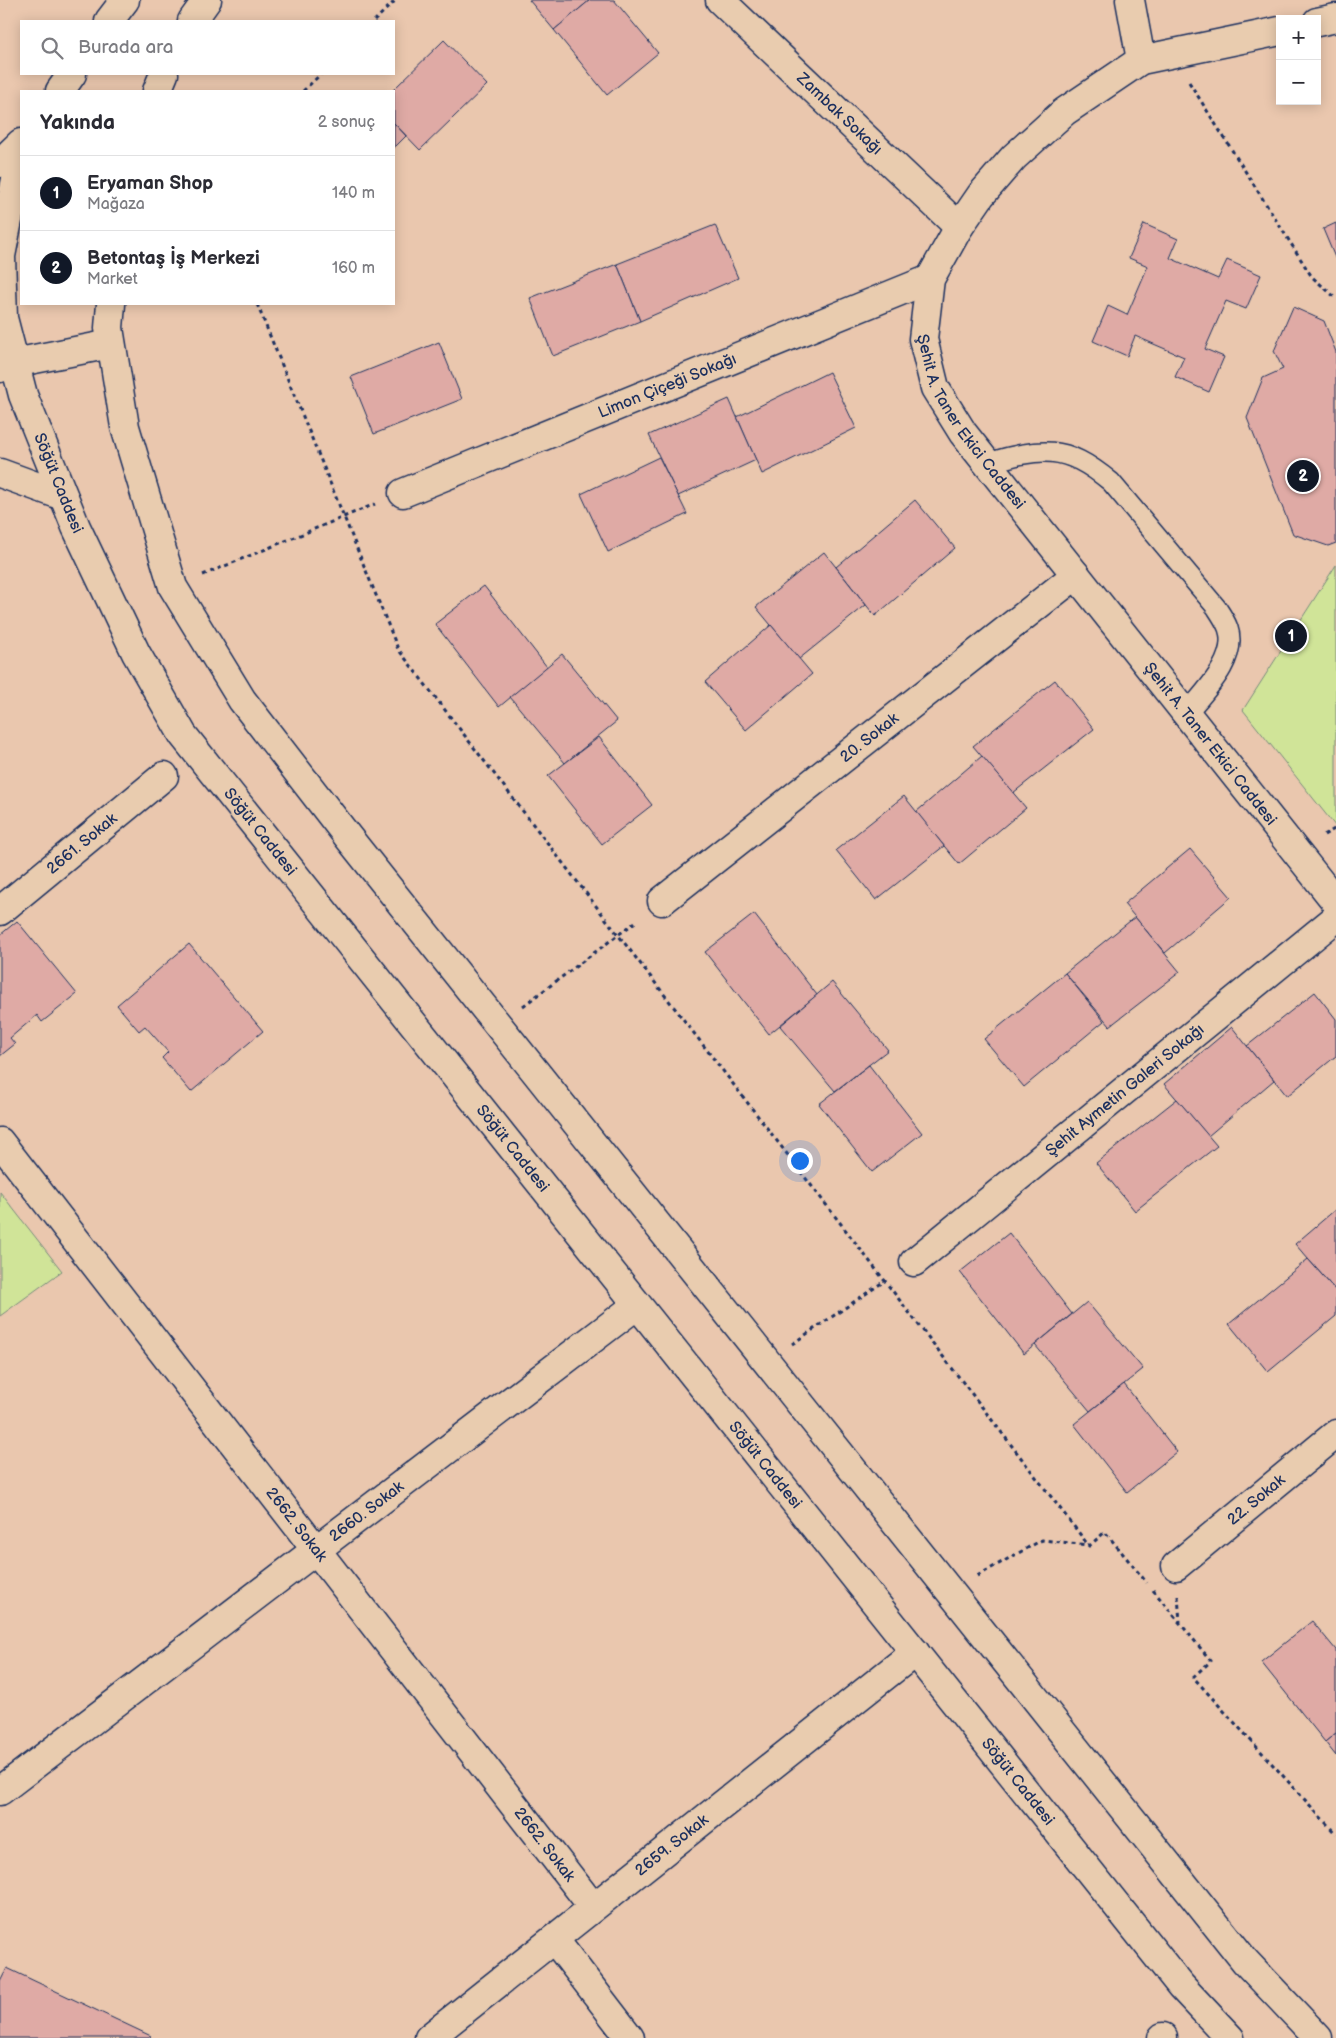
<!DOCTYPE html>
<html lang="tr">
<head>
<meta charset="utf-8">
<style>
  body { margin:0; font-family:"Balsamiq Sans",sans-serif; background:#f2f2f3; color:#2b2b33 }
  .controls { position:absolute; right:15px; top:15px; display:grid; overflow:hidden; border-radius:0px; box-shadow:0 2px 12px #0003 }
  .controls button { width:45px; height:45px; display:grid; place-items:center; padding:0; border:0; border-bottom:1px solid #e1e1e2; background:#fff; color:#2b2b33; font:25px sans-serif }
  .you { position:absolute; left:799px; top:1160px; width:18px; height:18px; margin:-12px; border:4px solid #fff; border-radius:50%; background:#1a73e8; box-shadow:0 0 0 8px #1a73e833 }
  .badge { display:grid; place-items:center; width:32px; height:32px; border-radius:50%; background:#111827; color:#fff; font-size:16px; font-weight:700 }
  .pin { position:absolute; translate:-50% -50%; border:2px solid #fff; box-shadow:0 1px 5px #0006 }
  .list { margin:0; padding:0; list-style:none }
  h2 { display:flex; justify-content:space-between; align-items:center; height:65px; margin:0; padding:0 20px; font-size:21px }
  h2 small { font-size:16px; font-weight:400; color:#7c7c81 }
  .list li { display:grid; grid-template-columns:32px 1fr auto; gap:15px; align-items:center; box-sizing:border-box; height:75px; padding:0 20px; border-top:1px solid #e1e1e2 }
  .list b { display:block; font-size:19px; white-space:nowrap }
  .list p { margin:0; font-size:16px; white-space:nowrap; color:#7c7c81 }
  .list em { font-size:16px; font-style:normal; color:#7c7c81 }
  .icon { flex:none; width:28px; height:28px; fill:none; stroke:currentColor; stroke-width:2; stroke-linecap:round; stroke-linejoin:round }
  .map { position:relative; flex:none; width:1336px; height:2038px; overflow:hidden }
  .search { position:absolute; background:#fff; box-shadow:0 2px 12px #0003; left:20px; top:20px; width:375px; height:55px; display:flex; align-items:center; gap:12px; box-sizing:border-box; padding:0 18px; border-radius:0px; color:#7c7c81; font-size:19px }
  .panel { position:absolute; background:#fff; box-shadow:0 2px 12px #0003; left:20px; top:90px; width:375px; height:215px; border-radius:0px }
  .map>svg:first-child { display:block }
</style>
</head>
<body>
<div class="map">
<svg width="1336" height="2038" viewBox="0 0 1336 2038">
  <rect width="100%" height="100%" fill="#eac7ae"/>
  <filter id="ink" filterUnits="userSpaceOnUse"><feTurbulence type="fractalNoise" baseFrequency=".02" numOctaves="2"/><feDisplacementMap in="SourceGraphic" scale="10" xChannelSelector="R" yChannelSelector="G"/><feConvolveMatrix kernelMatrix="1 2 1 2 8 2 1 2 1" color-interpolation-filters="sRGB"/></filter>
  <g filter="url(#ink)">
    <g fill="#d0e498" stroke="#768a7b">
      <polygon points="1336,565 1336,827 1243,710"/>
      <polygon points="0,1192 62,1271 0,1316"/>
    </g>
    <g fill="#dfaaa5" stroke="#1b2f5e">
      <polygon points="529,0 590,0 554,30"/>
      <polygon points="590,0 614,0 658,53 607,95 554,30"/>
      <polygon points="444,40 487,85 420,150 394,123 394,91 392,91"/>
      <polygon points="394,123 406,136 394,148"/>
      <polygon points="1336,223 1336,260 1323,229"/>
      <polygon points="1144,224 1178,239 1170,258 1218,279 1227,260 1261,275 1246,309 1226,301 1205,349 1224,357 1209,392 1175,377 1184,357 1135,336 1127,356 1093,341 1108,306 1127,315 1148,266 1129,258"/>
      <polygon points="715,225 738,278 640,321 617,264"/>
      <polygon points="617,264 640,321 553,356 530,298"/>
      <polygon points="1293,307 1324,321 1336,352 1336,543 1328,546 1293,534 1247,418 1263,378 1283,369 1274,351"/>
      <polygon points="439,342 462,399 374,434 351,377"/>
      <polygon points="829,372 856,428 762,474 737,417"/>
      <polygon points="729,399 756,460 678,496 649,435"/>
      <polygon points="659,457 687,514 608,552 581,494"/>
      <polygon points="915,500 955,548 875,616 836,567"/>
      <polygon points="824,552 866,605 799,659 756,607"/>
      <polygon points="484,586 547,667 499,707 435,624"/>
      <polygon points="771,625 812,674 746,730 705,682"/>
      <polygon points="562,654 617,721 565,763 510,697"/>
      <polygon points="1055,680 1094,729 1013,793 973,746"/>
      <polygon points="599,737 652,805 602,844 548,776"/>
      <polygon points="982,756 1026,808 959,864 916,812"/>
      <polygon points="904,796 944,846 876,900 836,850"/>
      <polygon points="1190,849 1231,897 1165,953 1124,904"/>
      <polygon points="754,914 817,995 769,1034 705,952"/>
      <polygon points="1135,917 1180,972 1110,1026 1065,973"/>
      <polygon points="17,921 77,994 42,1022 37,1015 10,1038 15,1044 0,1056 0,935"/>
      <polygon points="189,944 263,1031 191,1092 162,1058 168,1052 145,1026 139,1031 117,1005"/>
      <polygon points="1065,973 1104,1021 1024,1087 984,1039"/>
      <polygon points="832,982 888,1050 835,1091 780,1026"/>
      <polygon points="1315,992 1336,1019 1336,1056 1287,1096 1247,1046"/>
      <polygon points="1232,1027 1274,1080 1208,1136 1164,1084"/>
      <polygon points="869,1065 922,1133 872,1172 819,1104"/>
      <polygon points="1177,1099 1217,1146 1135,1211 1096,1163"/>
      <polygon points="1336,1209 1336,1291 1295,1244"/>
      <polygon points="1009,1233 1072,1314 1024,1354 960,1272"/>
      <polygon points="1308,1259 1336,1291 1336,1316 1268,1372 1229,1324"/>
      <polygon points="1087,1302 1143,1369 1090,1411 1035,1345"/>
      <polygon points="1124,1384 1177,1452 1127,1492 1074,1424"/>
      <polygon points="1312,1621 1336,1650 1336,1733 1325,1742 1261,1662"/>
      <polygon points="1336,1733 1336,1756 1325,1742"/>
      <polygon points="7,1968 151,2036 149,2038 0,2038 0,1982"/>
    </g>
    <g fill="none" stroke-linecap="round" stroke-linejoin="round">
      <defs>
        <path id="service" d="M987,463c55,-15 77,-20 124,19l105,125c4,6 9,13 12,21 11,31 -24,64 -42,86"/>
        <g id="minor">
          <path id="s1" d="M720,0l239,227"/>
          <polyline points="1130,0 1141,60"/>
          <path id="s2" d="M403,493l527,-214"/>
          <path id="s3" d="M662,901l414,-326"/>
          <path id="s4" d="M0,911l164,-135"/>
          <path id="s5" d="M0,1142l593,765"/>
          <path id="s6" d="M914,1262l422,-344"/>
          <path id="s7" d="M1176,1566l160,-132"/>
          <path id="s8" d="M0,1791l637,-486"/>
          <polyline points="554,1939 630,2038"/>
          <path id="s9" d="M429,2038l486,-386"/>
          <polyline points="1162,2038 1163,2037"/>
        </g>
        <g id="tertiary">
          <polyline points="1317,22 1336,18"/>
          <path id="s10" d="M1280,31l-139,29 -77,52 -50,45 -33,38 -22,32 -29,52 -7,60 12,49 28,45 373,469"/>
        </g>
        <g id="secondary">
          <polyline points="109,21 125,0"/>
          <polyline points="192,21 207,0"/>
          <polyline points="60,91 72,74"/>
          <polyline points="157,91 164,74"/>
          <polyline points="0,163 21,143"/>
          <path id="s11" d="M21,164l-4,10 -16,82 2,62 20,77 53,132 60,126 47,82 998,1251 49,52"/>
          <polyline points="111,304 109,328 125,427 173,587 242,700 348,837 1245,1961 1318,2038"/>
          <polyline points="0,368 14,363 111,344"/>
          <polyline points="0,473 63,496"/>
        </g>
      </defs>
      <use href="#service" stroke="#1b2f5e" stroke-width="22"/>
      <use href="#minor" stroke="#1b2f5e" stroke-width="31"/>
      <use href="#tertiary" stroke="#1b2f5e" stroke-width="31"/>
      <use href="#secondary" stroke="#1b2f5e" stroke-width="31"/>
      <g stroke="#1b2f5e" stroke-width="3" stroke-dasharray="4 4" stroke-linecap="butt">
        <polyline points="374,21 396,0"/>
        <polyline points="1189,82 1312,277 1336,298"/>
        <polyline points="303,91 321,74"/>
        <polyline points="257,304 398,649 1089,1546 1105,1532 1147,1583"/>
        <polyline points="203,575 375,504"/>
        <polyline points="1324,835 1336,828"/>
        <polyline points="523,1006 638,920"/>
        <polyline points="792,1344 886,1280"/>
        <polyline points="977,1576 1042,1540 1089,1545"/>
        <polyline points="1153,1590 1211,1661 1193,1677 1336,1834"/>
        <polyline points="1178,1596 1180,1622"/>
      </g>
      <use href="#service" stroke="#e9ccaf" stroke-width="19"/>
      <use href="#minor" stroke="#e9ccaf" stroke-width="28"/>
      <use href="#tertiary" stroke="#e9ccaf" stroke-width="28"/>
      <use href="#secondary" stroke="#e9ccaf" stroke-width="28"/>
    </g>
  </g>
  <g text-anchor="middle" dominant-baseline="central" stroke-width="4" stroke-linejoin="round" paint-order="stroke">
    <g font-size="16" fill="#1b2f5e" stroke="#e9ccaf">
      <text stroke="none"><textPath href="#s1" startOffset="165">Zambak Sokağı</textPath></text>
      <text stroke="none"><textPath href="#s2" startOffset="285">Limon Çiçeği Sokağı</textPath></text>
      <text stroke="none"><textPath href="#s10" startOffset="608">Şehit A. Taner Ekici Caddesi</textPath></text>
      <text stroke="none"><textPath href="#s11" startOffset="331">Söğüt Caddesi</textPath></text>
      <text stroke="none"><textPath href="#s3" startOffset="264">20. Sokak</textPath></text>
      <text stroke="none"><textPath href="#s10" startOffset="1012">Şehit A. Taner Ekici Caddesi</textPath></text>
      <text stroke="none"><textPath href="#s11" startOffset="736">Söğüt Caddesi</textPath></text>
      <text stroke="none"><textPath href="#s4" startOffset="106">2661. Sokak</textPath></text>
      <text stroke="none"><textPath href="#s6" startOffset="272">Şehit Aymetin Galeri Sokağı</textPath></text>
      <text stroke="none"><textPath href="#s11" startOffset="1141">Söğüt Caddesi</textPath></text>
      <text stroke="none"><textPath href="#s11" startOffset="1546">Söğüt Caddesi</textPath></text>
      <text stroke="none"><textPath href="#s7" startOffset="104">22. Sokak</textPath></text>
      <text stroke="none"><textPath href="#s8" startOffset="461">2660. Sokak</textPath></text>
      <text stroke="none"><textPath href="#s5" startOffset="484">2662. Sokak</textPath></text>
      <text stroke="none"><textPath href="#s11" startOffset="1951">Söğüt Caddesi</textPath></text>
      <text stroke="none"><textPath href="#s5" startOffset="889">2662. Sokak</textPath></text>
      <text stroke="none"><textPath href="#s9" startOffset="310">2659. Sokak</textPath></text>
    </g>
  </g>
</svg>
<div class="controls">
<button>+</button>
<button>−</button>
</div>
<div class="you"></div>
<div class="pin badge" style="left:1291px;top:636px">1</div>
<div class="pin badge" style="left:1303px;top:476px">2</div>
<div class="search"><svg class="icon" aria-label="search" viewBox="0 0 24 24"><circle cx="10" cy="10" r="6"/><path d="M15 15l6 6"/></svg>Burada ara</div>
<section class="panel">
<h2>Yakında<small>2 sonuç</small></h2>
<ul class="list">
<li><span class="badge">1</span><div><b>Eryaman Shop</b><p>Mağaza</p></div><em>140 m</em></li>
<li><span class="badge">2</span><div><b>Betontaş İş Merkezi</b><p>Market</p></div><em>160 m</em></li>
</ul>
</section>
</div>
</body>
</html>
